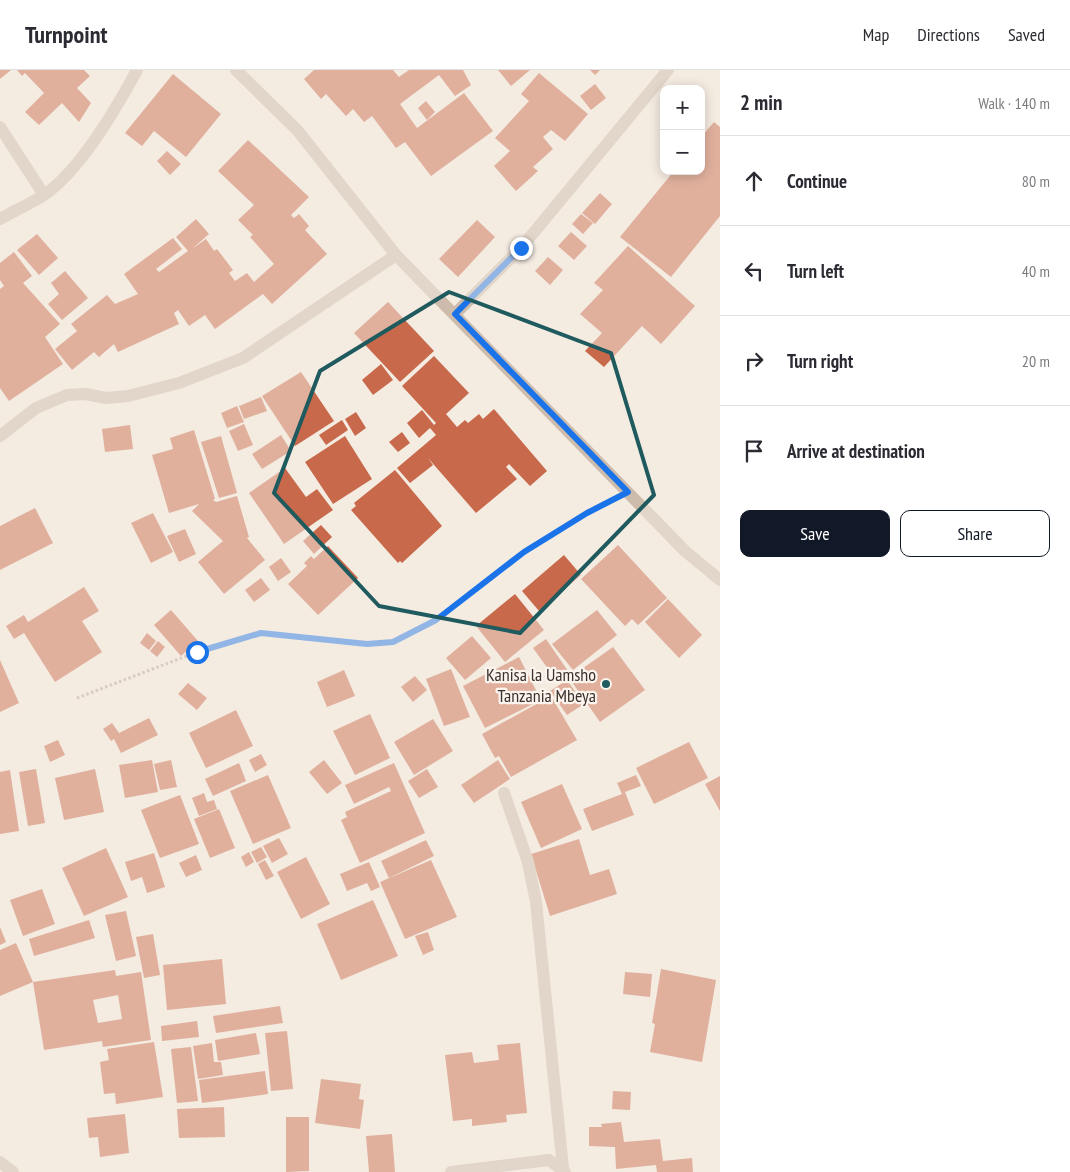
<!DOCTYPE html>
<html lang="en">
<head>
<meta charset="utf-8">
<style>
  body { margin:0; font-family:"PT Sans Narrow",sans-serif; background:#f2f2f3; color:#2b2b33 }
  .controls { position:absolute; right:15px; top:15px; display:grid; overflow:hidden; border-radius:10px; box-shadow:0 2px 12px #0003 }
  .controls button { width:45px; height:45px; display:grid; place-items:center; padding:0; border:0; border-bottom:1px solid #e1e1e2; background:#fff; color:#2b2b33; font:25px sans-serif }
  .stop { position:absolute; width:15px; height:15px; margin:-11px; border:4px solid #1a73e8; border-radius:50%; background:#fff }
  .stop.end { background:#1a73e8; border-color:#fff; box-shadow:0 1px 5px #0008 }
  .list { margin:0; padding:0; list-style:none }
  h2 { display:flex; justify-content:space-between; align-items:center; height:65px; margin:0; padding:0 20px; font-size:21px }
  h2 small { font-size:16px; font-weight:400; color:#7c7c81 }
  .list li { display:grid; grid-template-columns:32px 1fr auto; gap:15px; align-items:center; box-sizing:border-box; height:90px; padding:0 20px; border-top:1px solid #e1e1e2 }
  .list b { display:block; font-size:19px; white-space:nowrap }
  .list em { font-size:16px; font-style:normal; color:#7c7c81 }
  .actions { display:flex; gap:10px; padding:15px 20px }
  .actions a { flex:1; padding:11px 0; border:1px solid #111827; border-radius:10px; text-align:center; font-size:18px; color:#111827 }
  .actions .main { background:#111827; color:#fff }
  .icon { flex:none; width:28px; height:28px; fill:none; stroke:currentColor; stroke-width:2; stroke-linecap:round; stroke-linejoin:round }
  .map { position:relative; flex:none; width:720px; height:1102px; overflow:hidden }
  header { display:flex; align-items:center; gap:30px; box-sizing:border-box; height:70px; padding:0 25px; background:#fff; border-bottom:1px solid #e1e1e2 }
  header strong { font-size:24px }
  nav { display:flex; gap:28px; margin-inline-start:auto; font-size:18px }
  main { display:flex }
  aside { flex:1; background:#fff }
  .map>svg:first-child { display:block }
</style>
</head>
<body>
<header>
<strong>Turnpoint</strong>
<nav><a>Map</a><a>Directions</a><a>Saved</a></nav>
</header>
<main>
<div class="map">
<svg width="720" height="1102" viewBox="0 0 720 1102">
  <rect width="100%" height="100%" fill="#f4ebe1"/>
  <g fill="#c8694b" fill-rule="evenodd">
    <polygon points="0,0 11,0 0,9"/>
    <polygon points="17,0 84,0 90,6 77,18 91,33 79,52 62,33 39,55 25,42 44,23 25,3 22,6"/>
    <polygon points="314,0 393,0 399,7 409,0 463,0 471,15 455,26 439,5 400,34 417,58 464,23 493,61 431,106 405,72 396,78 372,46 364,52 353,39 346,46 326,24 321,29 304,9"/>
    <polygon points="498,0 530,0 511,16"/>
    <polygon points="590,0 600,0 595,5"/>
    <polygon points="539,3 588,44 565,71 551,60 543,67 553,79 533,97 538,101 516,121 494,96 510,81 495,68 529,31 521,24"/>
    <polygon points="173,4 221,44 186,87 154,61 142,76 125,63"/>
    <polygon points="595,14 606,28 591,40 580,26"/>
    <polygon points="426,31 435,42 427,50 418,38"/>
    <polygon points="714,52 720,57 720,146 671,207 620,167 674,101 701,101 701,67"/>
    <polygon points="248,70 309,127 291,145 294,148 299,144 309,156 305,160 327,184 272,234 263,224 215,259 205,245 189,256 178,240 174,243 179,254 118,282 114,274 99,287 94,282 72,300 55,279 77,261 71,254 107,225 115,234 138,224 124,204 173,168 182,179 156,199 159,202 188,181 176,167 196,149 209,164 192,179 206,169 214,181 217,179 233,200 229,203 235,211 247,203 254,212 274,194 250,167 253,165 238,150 254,135 218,101"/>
    <polygon points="167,81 181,94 170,105 157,91"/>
    <polygon points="600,123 612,134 595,154 582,143"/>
    <polygon points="581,144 593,153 583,164 572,154"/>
    <polygon points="477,150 495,167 458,207 439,189"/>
    <polygon points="571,162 587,176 574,190 558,176"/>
    <polygon points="37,164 58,188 39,205 17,180"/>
    <polygon points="628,176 695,236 661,274 642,256 604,297 585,281 602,263 580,244 603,220 594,213"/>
    <polygon points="14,182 32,206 23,213 60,254 45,267 63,294 9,331 0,318 0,219 4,216 0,210 0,193"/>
    <polygon points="548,187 563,200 550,215 535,201"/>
    <polygon points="65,201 88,228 62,250 48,234 59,224 51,213"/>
    <polygon points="388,232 434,281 400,312 354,263"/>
    <polygon points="434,286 469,323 446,344 457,357 465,350 468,353 479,344 483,349 494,339 547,401 530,416 509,394 506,397 517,409 476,443 428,388 433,395 410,413 397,398 436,365 430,358 419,368 407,353 422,340 434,355 436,353 402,316"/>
    <polygon points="381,294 393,310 373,325 362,310"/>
    <polygon points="301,302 334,351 295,376 262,326"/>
    <polygon points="261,327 267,341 244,349 239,336"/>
    <polygon points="237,336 244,352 227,358 221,343"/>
    <polygon points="356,342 366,358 355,366 345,349"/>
    <polygon points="342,350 348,360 326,375 319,365"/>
    <polygon points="244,354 253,375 238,381 229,361"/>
    <polygon points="130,355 133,379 105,382 102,359"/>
    <polygon points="194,360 215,429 213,430 216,432 237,426 249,467 247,468 265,490 224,524 198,492 223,471 192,441 199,434 169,443 152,385 173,379 170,368"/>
    <polygon points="402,362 410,373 398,382 389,372"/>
    <polygon points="281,365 291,381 262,399 252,384"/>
    <polygon points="221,366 237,423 219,428 201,372"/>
    <polygon points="345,366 372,409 333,434 305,392"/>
    <polygon points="285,398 306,427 317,419 333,440 284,474 249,423"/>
    <polygon points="395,400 442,456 402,493 400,491 398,493 351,440 356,436 354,433"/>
    <polygon points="35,438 53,473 0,500 0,456"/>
    <polygon points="153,443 173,482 151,493 131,453"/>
    <polygon points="321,455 332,467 314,484 303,471"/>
    <polygon points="185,459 196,484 179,492 167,466"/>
    <polygon points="618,475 667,528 638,555 632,549 625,556 581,509"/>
    <polygon points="328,476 358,508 318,545 288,514 307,496 304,493 311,486 314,489"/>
    <polygon points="564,485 581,505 539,541 522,521"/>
    <polygon points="281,488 291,502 278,511 269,497"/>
    <polygon points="261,508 270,520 254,532 245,520"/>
    <polygon points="84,517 99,541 82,551 102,582 55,612 24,563 14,569 6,556 24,545 28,552"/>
    <polygon points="515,524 544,560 505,592 476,556"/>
    <polygon points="668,529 702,565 679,588 645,552"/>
    <polygon points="171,540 198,571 181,586 154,555"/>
    <polygon points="597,540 617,565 573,600 552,574"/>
    <polygon points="147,563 156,571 149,580 140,573"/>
    <polygon points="472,566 491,588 465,610 446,588"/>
    <polygon points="546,569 568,601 556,610 533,578"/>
    <polygon points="158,571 165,577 157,587 150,581"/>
    <polygon points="613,577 645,620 600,652 569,608"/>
    <polygon points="519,587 541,630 485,658 463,616"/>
    <polygon points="0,590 19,633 0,642"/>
    <polygon points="451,599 470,647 444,656 426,609"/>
    <polygon points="344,600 355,626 327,637 317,612"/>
    <polygon points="415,606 427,620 413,632 401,617"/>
    <polygon points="567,610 584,634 567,645 550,621"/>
    <polygon points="188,613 207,628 197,640 178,624"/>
    <polygon points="551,626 577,670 511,707 499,686 495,688 482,664"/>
    <polygon points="236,640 253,676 206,698 189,663"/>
    <polygon points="370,644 390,688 355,705 333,661"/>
    <polygon points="149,648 158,665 121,683 114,669 111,671 103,659 112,653 119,663"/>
    <polygon points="433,649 453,681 414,705 394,672"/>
    <polygon points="58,670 65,685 50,692 44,676"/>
    <polygon points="689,672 708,708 654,734 636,698"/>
    <polygon points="261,684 267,695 255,702 249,690"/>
    <polygon points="152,690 158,722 125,728 119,695"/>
    <polygon points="171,690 177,717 160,720 154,694"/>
    <polygon points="324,690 342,713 327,724 309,702"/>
    <polygon points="498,690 510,709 474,733 461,715"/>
    <polygon points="239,693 246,711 213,726 205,709"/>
    <polygon points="394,693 425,763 360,793 341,750 347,747 345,742 391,721 389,717 354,734 345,715"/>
    <polygon points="36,699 45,753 28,756 19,702"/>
    <polygon points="95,699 104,742 64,750 55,708"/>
    <polygon points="427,699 438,717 419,728 408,711"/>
    <polygon points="10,700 19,761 0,764 0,702"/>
    <polygon points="268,705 291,758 253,774 230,721"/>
    <polygon points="636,705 641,716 625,722 634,745 592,761 583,739 622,724 617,713"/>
    <polygon points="720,706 720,741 705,714"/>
    <polygon points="562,714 582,759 541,778 521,732"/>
    <polygon points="204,723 207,732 214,730 217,739 199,746 192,728"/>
    <polygon points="180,725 199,774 160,788 141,740"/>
    <polygon points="219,739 235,778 210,788 194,749"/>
    <polygon points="279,768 288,784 272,793 263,776"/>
    <polygon points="579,769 590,805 609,799 617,824 550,846 531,784"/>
    <polygon points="426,770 434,786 389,808 381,791"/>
    <polygon points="261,777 267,787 257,793 251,782"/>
    <polygon points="106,778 128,827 84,846 62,798"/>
    <polygon points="249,782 254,792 246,797 241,787"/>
    <polygon points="154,783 165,817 147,823 142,807 131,811 125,792"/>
    <polygon points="196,785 202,800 186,807 179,793"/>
    <polygon points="306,787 330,834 301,849 277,802"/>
    <polygon points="265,790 274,806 266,810 258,794"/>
    <polygon points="431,790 457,847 405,869 380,812"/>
    <polygon points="369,792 380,817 371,821 367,813 347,821 340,804"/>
    <polygon points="42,819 55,854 23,866 10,830"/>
    <polygon points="373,830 398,886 341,910 317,854"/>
    <polygon points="126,841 136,886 116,891 105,845"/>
    <polygon points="89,850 95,868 34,886 29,869"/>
    <polygon points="0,857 6,872 0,875"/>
    <polygon points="428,862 434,880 423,885 415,866"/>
    <polygon points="153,864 160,905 144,908 136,867"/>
    <polygon points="16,873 33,912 0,926 0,880"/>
    <polygon points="222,889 226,934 167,940 163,895"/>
    <polygon points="661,899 716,910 702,992 650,982 655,954 652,953"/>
    <path d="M115,900l1,6 25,-4 10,68 -48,7 -1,-6 -58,9 -11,-68zM118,925l4,24 -24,4 -5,-23z"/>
    <polygon points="625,902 652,904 650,927 623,924"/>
    <polygon points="280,936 283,953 216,963 213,946"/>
    <polygon points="197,951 199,967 162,971 161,956"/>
    <polygon points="287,961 293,1019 271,1021 265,963"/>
    <polygon points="256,963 260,984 218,991 215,970"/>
    <polygon points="154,972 163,1027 116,1034 115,1023 104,1024 100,992 109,990 107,979"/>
    <polygon points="212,973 214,992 221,992 223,1005 198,1009 193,976"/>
    <polygon points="520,973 527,1043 506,1045 507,1052 472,1056 472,1049 453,1051 445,985 472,982 474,993 499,990 497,975"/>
    <polygon points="191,977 198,1031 177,1033 171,979"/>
    <polygon points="265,1001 268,1024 202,1033 199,1010"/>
    <polygon points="321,1009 361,1014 359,1029 364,1030 360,1059 315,1053"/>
    <polygon points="613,1021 631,1022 630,1040 612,1039"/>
    <polygon points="224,1037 225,1067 179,1068 177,1039"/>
    <polygon points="125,1044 129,1083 100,1087 98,1067 89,1068 87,1048"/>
    <polygon points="286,1047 309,1047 309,1101 286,1102"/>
    <polygon points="621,1052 624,1072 660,1069 663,1091 692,1088 693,1102 657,1102 656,1095 616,1099 615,1077 589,1076 589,1057 602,1057 601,1054"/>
    <polygon points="392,1064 395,1102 369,1102 366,1066"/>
  </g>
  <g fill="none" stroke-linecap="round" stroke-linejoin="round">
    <polyline stroke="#b9a596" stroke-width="3" stroke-dasharray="2.5 2.5" stroke-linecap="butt" points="77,628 197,582 261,563 367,574 393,573 436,550 524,482 602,435"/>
    <g stroke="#cdbbac" stroke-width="12">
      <polyline points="236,0 298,61 396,185 685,481 720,510"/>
      <polyline points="0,57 44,125"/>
      <path d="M0,149c14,-8 30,-15 44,-24 37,-25 72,-86 93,-125"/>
      <polyline points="455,244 521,178 668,0"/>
      <polyline points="0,366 36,338 67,325 85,324 106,328 128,326 179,313 243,288 396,185"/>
      <polyline points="504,723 528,792 536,832 563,1098"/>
      <polyline points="0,1092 13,1102"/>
      <polyline points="451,1102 549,1090 565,1102"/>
    </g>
  </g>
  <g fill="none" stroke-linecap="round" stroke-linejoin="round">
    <polyline stroke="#1a73e8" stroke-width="6" points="197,582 261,563 367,574 393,572 436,550 524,482 587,443 628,422 455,244 521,178"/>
  </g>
  <path d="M0 0H720V1102H0ZM449,222l162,61 43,142 -134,138 -141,-27 -105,-113 46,-122z" fill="#f4ebe1" fill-opacity=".55" fill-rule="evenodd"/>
  <path fill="none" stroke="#1f5a5e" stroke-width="4" stroke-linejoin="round" d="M449,222l162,61 43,142 -134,138 -141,-27 -105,-113 46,-122z"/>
  <circle fill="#1f5a5e" stroke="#fbf5ee" stroke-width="2" cx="606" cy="614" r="5"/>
  <g text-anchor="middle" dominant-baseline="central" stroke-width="4.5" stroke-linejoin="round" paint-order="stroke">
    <g font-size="18" fill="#3b302b" stroke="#fbf5ee" text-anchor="end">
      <text x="596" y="604">Kanisa la Uamsho<tspan x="596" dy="21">Tanzania Mbeya</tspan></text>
    </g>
  </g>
</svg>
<div class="controls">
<button>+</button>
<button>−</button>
</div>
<div class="stop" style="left:197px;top:582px"></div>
<div class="stop end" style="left:521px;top:178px"></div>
</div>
<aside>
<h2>2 min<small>Walk · 140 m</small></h2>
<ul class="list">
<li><svg class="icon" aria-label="ahead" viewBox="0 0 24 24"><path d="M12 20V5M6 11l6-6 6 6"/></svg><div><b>Continue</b></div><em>80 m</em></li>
<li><svg class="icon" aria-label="left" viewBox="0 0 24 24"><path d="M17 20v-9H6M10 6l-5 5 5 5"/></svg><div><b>Turn left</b></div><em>40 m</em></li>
<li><svg class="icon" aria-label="right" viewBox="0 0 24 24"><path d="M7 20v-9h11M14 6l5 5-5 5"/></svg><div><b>Turn right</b></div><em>20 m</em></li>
<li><svg class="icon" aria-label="arrive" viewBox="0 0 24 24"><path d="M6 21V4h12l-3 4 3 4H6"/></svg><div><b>Arrive at destination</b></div></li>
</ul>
<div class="actions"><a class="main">Save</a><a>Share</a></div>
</aside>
</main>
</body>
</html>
